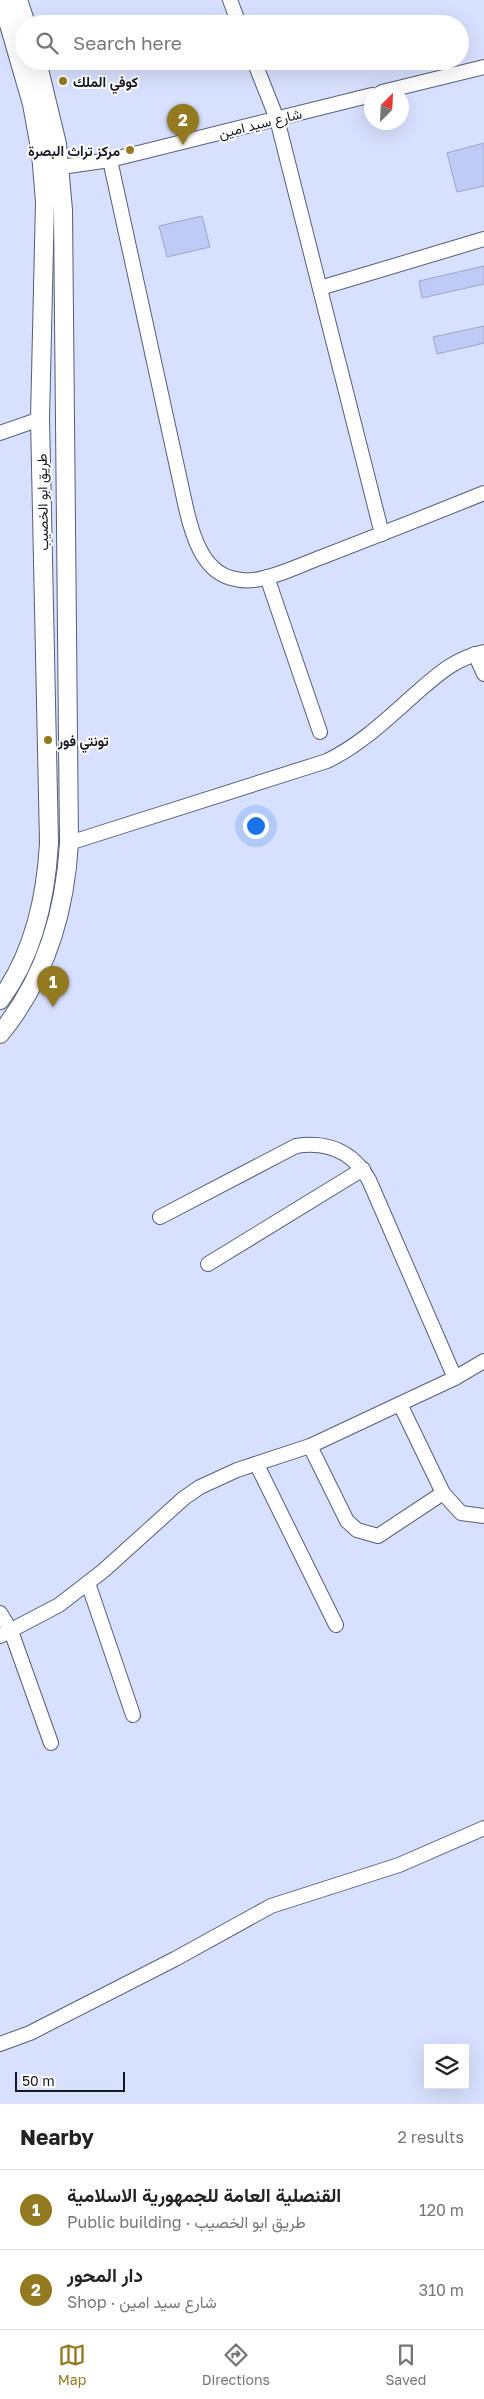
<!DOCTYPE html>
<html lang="en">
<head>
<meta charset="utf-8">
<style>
  body { margin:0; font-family:"Golos Text",Vazirmatn,sans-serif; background:#f2f2f2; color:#222 }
  .controls { position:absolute; right:15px; bottom:15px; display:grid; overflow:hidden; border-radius:0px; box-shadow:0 5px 20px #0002 }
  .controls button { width:45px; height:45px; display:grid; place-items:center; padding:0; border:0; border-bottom:1px solid #e0e0e0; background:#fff; color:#222; font:25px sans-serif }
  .compass { position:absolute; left:364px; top:85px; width:45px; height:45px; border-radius:50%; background:#fff; box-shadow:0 5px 20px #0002; rotate:24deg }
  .scale { position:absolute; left:15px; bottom:12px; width:110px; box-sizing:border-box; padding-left:5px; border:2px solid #151822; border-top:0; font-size:14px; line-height:18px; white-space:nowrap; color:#151822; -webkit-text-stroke:4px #fff; paint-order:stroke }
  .you { position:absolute; left:255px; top:825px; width:18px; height:18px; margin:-12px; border:4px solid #fff; border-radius:50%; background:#1a73e8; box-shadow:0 0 0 8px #1a73e833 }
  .badge { display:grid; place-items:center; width:32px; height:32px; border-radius:50%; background:#937920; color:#fff; font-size:16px; font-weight:700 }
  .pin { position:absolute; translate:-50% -41px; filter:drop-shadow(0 1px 2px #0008) }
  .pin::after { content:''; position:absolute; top:26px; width:18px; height:15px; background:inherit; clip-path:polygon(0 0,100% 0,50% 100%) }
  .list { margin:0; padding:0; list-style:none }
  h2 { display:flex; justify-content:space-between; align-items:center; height:65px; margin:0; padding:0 20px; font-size:21px }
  h2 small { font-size:16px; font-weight:400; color:#767676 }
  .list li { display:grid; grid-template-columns:32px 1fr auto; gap:15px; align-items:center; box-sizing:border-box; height:80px; padding:0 20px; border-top:1px solid #e0e0e0 }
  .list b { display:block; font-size:19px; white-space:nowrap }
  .list p { margin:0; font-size:16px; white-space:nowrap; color:#767676 }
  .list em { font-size:16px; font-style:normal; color:#767676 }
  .icon { flex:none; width:28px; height:28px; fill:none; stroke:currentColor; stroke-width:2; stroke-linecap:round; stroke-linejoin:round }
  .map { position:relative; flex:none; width:484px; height:2104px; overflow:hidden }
  .search { position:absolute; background:#fff; box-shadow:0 5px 20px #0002; left:15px; right:15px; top:15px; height:55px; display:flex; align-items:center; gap:12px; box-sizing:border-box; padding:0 18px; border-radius:28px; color:#767676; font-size:19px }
  .sheet { height:225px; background:#fff }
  nav { display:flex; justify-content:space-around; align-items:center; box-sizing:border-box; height:70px; border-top:1px solid #e0e0e0; background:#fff; font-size:14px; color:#767676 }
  nav a { display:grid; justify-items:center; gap:2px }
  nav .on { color:#937920 }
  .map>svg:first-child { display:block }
</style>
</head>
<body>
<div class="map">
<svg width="484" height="2104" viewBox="0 0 484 2104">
  <rect width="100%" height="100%" fill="#d7e0fe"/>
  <g fill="#becbf6" stroke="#9ea6c3">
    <polygon points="484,143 484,186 457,192 447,153"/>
    <polygon points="202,216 210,247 167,257 159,226"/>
    <polygon points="484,266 484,284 422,298 419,281"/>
    <polygon points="484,326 484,343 437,354 433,337"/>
  </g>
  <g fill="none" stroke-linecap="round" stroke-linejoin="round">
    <defs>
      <g id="minor">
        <polyline points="230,0 239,24"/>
        <polyline points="254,61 277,119 382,534"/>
        <polyline points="382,92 484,67"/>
        <path d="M110,160l76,348c6,26 16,62 45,70 7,2 15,3 23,2 23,-3 46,-15 68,-23 54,-21 108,-42 162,-64"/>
        <polyline points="61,167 110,160 372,95"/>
        <polyline points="320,288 484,239"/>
        <polyline points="0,433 40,419"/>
        <polyline points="267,577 320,732"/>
        <polyline points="475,654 484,674"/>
        <path d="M69,843l258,-82c33,-16 59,-41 86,-65 22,-19 41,-38 71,-44"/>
        <path d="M160,1217l136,-71c32,-5 57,6 73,34l86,198"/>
        <polyline points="208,1264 363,1169"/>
        <polyline points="400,1404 443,1493 461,1513 484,1516"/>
        <polyline points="310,1446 347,1521 357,1530 378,1536 443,1493"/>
        <polyline points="257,1465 336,1625"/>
        <polyline points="88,1583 133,1715"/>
        <polyline points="0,1613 11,1631 51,1743"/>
        <polyline points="0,1636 59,1605 103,1571 184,1498 200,1487 237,1470 310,1446 455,1378 484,1361"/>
        <polyline points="0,2044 30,2033 175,1959 271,1906 399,1865 484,1828"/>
      </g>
      <g id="major">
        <polyline points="18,0 26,24"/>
        <path d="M0,1000c34,-46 46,-102 49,-157l-9,-424 5,-217 -4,-49 -9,-49 -30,-104"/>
        <path d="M0,1034c45,-55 65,-121 69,-191l-6,-633 -6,-66 -20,-83"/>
      </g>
    </defs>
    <use href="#minor" stroke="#565e77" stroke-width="16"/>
    <use href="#major" stroke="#565e77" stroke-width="20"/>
    <use href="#minor" stroke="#fff" stroke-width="14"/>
    <use href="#major" stroke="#fff" stroke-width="18"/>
  </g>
  <g fill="#937920" stroke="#fff" stroke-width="2">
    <circle cx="63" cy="81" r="5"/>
    <circle cx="130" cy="150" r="5"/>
    <circle cx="48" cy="740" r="5"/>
  </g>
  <g text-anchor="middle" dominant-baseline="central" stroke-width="4" stroke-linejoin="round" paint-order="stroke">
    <g font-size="14" font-weight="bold" fill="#151822" stroke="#fff" text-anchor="start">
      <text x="73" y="81">كوفي الملك</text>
      <text x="120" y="150" text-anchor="end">مركز تراث البصرة</text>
      <text x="58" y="740">تونتي فور</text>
    </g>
    <g font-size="14" fill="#151822" stroke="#fff">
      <text transform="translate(260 123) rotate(-14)">شارع سيد امين</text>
      <text transform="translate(42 502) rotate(-91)">طريق ابو الخصيب</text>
    </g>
  </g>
</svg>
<div class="controls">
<button><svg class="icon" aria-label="layers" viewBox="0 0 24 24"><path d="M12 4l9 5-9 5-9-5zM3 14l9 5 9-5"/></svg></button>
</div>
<svg class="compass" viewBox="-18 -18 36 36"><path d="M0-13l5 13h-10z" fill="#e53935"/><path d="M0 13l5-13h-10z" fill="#767676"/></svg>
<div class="scale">50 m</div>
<div class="you"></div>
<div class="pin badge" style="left:53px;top:1007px">1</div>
<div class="pin badge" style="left:183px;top:145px">2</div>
<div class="search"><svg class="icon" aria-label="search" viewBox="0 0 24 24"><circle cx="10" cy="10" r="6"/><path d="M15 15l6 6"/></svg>Search here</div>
</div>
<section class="sheet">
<h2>Nearby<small>2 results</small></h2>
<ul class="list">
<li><span class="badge">1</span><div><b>القنصلية العامة للجمهورية الاسلامية</b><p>Public building · طريق ابو الخصيب</p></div><em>120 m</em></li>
<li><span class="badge">2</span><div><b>دار المحور</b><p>Shop · شارع سيد امين</p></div><em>310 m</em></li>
</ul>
</section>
<nav>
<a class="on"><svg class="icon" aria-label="map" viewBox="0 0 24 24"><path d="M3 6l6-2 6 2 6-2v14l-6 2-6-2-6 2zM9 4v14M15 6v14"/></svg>Map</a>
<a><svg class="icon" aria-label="directions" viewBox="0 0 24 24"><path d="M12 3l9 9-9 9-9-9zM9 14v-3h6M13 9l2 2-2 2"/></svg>Directions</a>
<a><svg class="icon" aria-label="saved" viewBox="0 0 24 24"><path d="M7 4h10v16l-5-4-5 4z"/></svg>Saved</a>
</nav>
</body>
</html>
